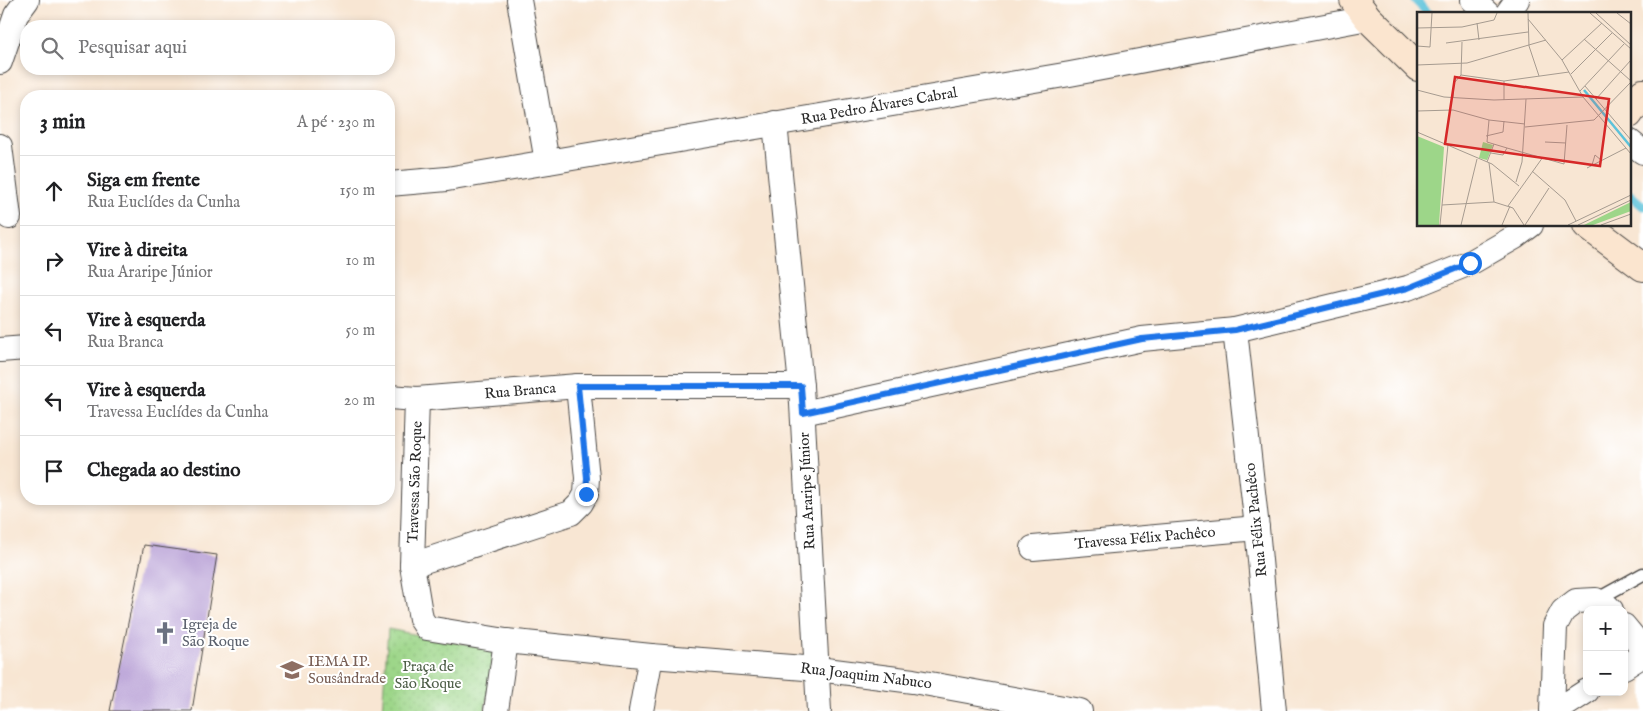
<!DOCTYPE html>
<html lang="pt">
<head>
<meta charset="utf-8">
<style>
  body { margin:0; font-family:"IM FELL English",serif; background:#f2f2f2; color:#202124 }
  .controls { position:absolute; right:15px; bottom:15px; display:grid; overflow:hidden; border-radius:10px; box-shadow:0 2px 8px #0003 }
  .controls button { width:45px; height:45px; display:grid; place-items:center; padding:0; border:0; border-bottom:1px solid #e0e0e0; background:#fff; color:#202124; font:25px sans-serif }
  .stop { position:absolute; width:15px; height:15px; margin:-11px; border:4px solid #1a73e8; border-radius:50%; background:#fff }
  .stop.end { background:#1a73e8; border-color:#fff; box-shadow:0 1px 5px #0008 }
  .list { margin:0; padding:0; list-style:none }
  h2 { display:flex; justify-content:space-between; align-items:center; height:65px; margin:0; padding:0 20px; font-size:21px }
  h2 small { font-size:16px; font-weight:400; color:#757577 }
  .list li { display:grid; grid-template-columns:32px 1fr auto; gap:15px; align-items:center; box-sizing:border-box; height:70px; padding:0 20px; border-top:1px solid #e0e0e0 }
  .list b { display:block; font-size:19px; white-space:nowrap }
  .list p { margin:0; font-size:16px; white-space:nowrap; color:#757577 }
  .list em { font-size:16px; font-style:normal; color:#757577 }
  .icon { flex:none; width:28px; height:28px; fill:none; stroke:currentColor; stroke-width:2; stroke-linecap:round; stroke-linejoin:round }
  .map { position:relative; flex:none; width:1643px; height:711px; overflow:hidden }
  .search { position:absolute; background:#fff; box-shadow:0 2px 8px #0003; left:20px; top:20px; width:375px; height:55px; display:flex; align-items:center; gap:12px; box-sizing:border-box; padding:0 18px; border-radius:20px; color:#757577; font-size:19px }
  .panel { position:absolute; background:#fff; box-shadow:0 2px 8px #0003; left:20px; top:90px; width:375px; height:415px; border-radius:20px }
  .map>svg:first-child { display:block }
</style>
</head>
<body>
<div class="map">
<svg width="1643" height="711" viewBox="0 0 1643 711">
  <defs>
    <pattern id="park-dots" width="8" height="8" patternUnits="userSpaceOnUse" patternTransform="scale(1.25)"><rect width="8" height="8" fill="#9dd689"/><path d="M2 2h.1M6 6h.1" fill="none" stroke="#87b876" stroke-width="1.8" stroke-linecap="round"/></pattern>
  </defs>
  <rect width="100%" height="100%" fill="#fff"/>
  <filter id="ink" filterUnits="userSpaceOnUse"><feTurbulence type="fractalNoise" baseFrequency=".02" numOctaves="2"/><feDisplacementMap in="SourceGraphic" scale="10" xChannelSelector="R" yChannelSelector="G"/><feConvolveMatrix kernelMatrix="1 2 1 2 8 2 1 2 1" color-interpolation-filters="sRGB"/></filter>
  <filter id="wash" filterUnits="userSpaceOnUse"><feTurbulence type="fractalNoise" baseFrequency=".0096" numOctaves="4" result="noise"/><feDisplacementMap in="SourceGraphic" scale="20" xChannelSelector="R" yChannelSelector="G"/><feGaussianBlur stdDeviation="1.12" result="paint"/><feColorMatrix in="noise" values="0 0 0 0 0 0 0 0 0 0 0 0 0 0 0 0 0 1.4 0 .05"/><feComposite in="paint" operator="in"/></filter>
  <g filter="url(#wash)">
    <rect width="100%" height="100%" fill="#f8e6d3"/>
    <polygon fill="url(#park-dots)" stroke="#64805a" points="388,629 494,650 485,711 382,711"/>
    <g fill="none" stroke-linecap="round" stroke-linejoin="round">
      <g stroke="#5cc2da" stroke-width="9">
        <polyline points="1415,0 1429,14"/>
        <polyline points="1629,194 1643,206"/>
      </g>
    </g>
    <g id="blocks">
      <polygon fill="#bda7d9" points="144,545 217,555 192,711 110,711"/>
    </g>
  </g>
  <g filter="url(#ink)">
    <use href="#blocks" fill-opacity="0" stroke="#4a4744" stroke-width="1"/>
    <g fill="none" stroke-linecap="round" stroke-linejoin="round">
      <defs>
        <polyline id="lane" points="1596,600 1643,574"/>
        <g id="street">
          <polyline points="519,0 547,162"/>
          <polyline points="1473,0 1488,14"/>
          <polyline points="1507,14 1517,0"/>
          <polyline points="0,62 16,15 27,0"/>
          <polyline points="775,123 801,386 819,711"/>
          <polyline points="1629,141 1643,152"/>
          <polyline points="0,146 9,217"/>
          <polyline points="389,184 447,179 1070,74 1368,18"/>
          <polyline points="1235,330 1257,528 1274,711"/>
          <polyline points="0,350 26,348"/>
          <polyline points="389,397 417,399 578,386 801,386"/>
          <polyline points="417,399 412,565 421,619 427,628 506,641 651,656 641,711"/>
          <polyline points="803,413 1142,339 1235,330 1408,288 1470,263 1515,237 1531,225"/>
          <polyline points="1033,548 1257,528"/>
          <polyline points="412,565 571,513 581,503 586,494 587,478 578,386"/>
          <polyline points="1624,626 1643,649"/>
          <polyline points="651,656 818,669 913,681 1080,711"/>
          <polyline points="1624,667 1643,655"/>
          <polyline points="496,711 506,641"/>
          <polyline points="1552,711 1555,626 1563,611 1576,601 1596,600 1607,606 1611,610"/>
          <polyline points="1556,711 1587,691"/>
        </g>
        <g id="secondary">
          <polyline points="1354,0 1368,18 1418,67"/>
          <polyline points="1629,114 1643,93"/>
          <polyline points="1587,225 1643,267"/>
        </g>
      </defs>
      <use href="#lane" stroke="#4a4744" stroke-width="15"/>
      <use href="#street" stroke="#4a4744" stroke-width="26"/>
      <use href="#secondary" stroke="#4a4744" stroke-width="30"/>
      <use href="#lane" stroke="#fff" stroke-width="12"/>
      <use href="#street" stroke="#fff" stroke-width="24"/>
      <use href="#secondary" stroke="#fbe5cf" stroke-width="28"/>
    </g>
  </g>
  <g fill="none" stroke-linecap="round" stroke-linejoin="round" filter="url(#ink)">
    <polyline stroke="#1a73e8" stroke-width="6" points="586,494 587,478 578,386 801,386 803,413 1142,339 1235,330 1408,288 1470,263"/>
  </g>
  <defs>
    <symbol id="church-bare" viewBox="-9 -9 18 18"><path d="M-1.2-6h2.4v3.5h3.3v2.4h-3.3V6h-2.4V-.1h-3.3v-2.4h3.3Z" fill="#6b7280" stroke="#fff" stroke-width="2.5" paint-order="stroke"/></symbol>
    <symbol id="school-bare" viewBox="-9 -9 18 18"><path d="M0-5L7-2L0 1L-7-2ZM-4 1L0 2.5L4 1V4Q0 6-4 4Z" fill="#8d6e63" stroke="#fff" stroke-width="2.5" paint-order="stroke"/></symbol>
  </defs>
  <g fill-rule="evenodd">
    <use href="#church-bare" x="149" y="617" width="32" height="32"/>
    <use href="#school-bare" x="276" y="654" width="32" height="32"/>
  </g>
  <g text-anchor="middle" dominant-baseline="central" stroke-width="4" stroke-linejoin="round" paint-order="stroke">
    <g font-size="15" fill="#2b2b2b" stroke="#fff">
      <text transform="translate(879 106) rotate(-10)">Rua Pedro Álvares Cabral</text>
      <text transform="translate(520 391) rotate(-5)">Rua Branca</text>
      <text transform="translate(415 482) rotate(-88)">Travessa São Roque</text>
      <text transform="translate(807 491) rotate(-93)">Rua Araripe Júnior</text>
      <text transform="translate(1256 520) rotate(-96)">Rua Félix Pachêco</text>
      <text transform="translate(1145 538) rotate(-5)">Travessa Félix Pachêco</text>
      <text transform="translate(866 676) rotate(7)">Rua Joaquim Nabuco</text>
    </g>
    <g font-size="15" fill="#5b616d" stroke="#fff" text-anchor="start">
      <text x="182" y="624">Igreja de<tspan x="182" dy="17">São Roque</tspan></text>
    </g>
    <g font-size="15" fill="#785e54" stroke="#fff" text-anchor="start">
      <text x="308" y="661">IEMA IP.<tspan x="308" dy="17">Sousândrade</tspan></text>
    </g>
    <g font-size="15" fill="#4d5e47" stroke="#fff">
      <text x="428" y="666">Praça de<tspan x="428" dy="17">São Roque</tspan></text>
    </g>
  </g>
  <g transform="translate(1417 12)">
    <rect width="214" height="214" fill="#f8e6d3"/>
    <path d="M214,190v9l-38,14h-9z" fill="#9dd689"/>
    <path d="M0,124l27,11 -5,78h-22z" fill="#9dd689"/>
    <path d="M66,130l10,3 -6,15 -8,-2z" fill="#9dd689"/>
    <path fill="none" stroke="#5cc2da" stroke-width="2.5" d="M167,78l47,57"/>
    <path fill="none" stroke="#a69b90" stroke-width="1" d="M111,1l1,33 10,30M173,1l41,36M179,1l35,32M200,1l14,11M111,7l34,41 21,37 48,57M60,11l2,17M0,16l45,-1 32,-7 3,-7M167,27l47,42M29,31l82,-11M0,34l13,1 2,-34M145,48l40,-37M0,53l50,-2 79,-23M154,62l41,-41M44,63l43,6 65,-9M87,69v19M168,74l46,54M0,78l27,7 50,3 89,-3M163,79l44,-47M36,86l1,-15 7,-8 1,-33M179,87l35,-39M0,99l36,-1 36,10 36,4M72,108l-2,22 20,6 -4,7 -12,-2M108,115l69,-7 37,-38M0,120l75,32 27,22M69,124l17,-4 1,-11M128,130l21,1M90,136l57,16 3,-39M70,150l7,-18M72,151l5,39M175,153l3,-10 6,5M170,156l39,-20M115,159l33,29 11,21M99,170l6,-20 4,-63M25,193l52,-3 19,6 11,17M91,194l35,-49M23,213l8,-80M44,213l16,-66M85,213l8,-19M108,213l24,-37M151,213l63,-30M161,213l53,-25M184,213l30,-11"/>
    <path fill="#d62828" fill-opacity="0.15" stroke="#d62828" stroke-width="2.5" d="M38,65l154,22 -9,67 -155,-22z"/>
    <rect width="214" height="214" fill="none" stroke="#2b2b2b" stroke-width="2.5"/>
  </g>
</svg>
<div class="controls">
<button>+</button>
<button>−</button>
</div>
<div class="stop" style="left:1470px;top:263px"></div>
<div class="stop end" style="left:586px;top:494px"></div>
<div class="search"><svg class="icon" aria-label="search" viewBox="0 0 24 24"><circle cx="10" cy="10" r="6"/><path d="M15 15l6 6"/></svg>Pesquisar aqui</div>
<section class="panel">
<h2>3 min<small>A pé · 230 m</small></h2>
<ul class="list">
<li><svg class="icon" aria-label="ahead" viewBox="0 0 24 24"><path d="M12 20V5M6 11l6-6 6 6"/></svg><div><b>Siga em frente</b><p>Rua Euclídes da Cunha</p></div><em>150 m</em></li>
<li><svg class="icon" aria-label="right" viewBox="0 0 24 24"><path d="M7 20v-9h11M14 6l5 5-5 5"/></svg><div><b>Vire à direita</b><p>Rua Araripe Júnior</p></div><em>10 m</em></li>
<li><svg class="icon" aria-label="left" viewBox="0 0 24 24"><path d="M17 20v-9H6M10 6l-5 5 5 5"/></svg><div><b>Vire à esquerda</b><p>Rua Branca</p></div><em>50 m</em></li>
<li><svg class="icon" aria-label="left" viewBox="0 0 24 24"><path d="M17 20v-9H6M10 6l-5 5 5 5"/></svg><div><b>Vire à esquerda</b><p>Travessa Euclídes da Cunha</p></div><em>20 m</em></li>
<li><svg class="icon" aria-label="arrive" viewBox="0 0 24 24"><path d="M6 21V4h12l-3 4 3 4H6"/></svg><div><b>Chegada ao destino</b></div></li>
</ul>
</section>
</div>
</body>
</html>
